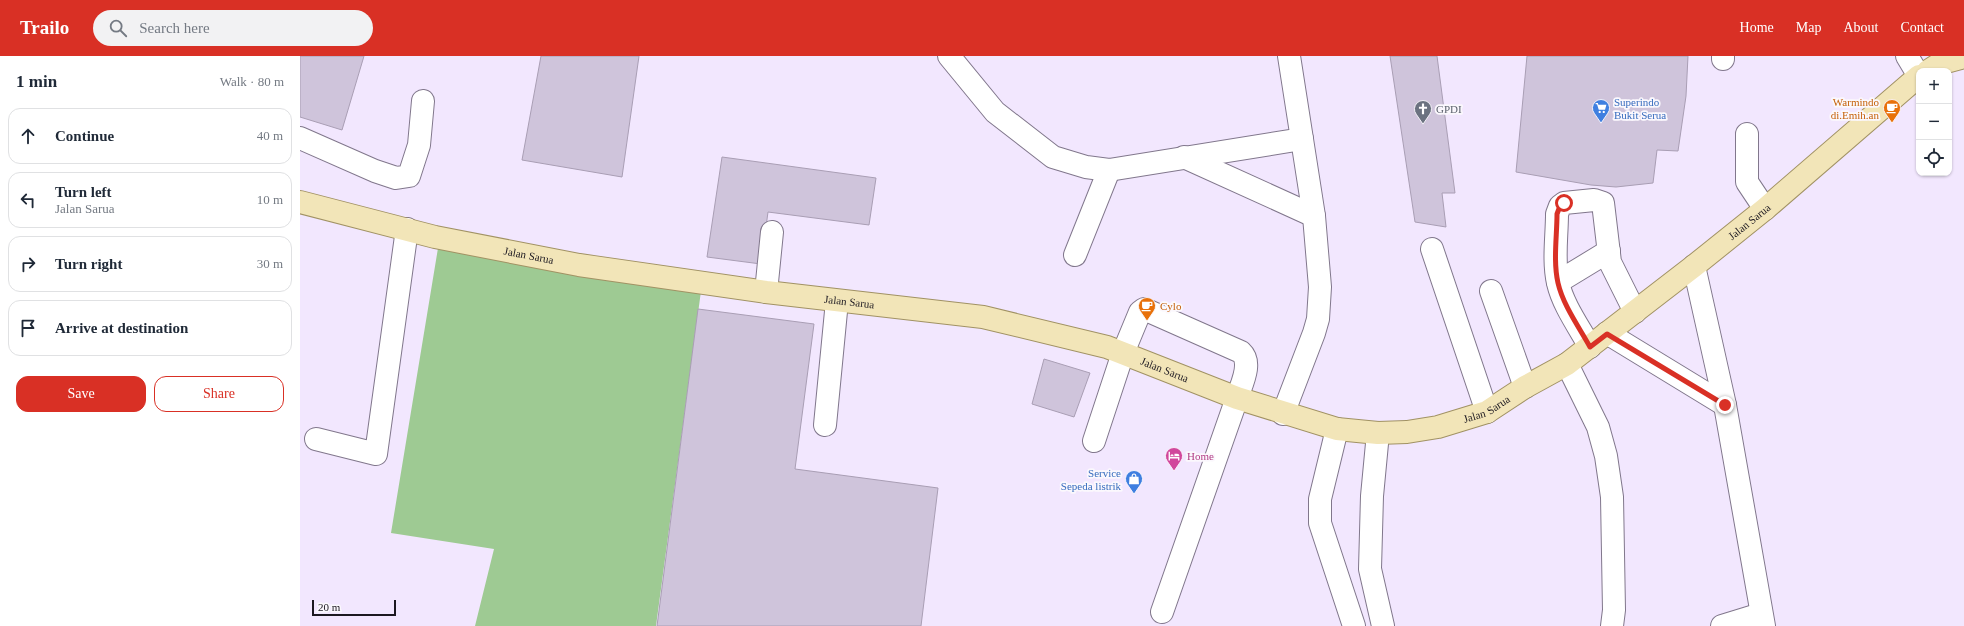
<!DOCTYPE html>
<html lang="en">
<head>
<meta charset="utf-8">
<style>
  body { margin:0; font-family:Georgia,serif; background:#f2f2f3; color:#1f2937 }
  .controls { position:absolute; right:12px; top:12px; display:grid; overflow:hidden; border-radius:8px; box-shadow:0 1px 3px #0004 }
  .controls button { width:36px; height:36px; display:grid; place-items:center; padding:0; border:0; border-bottom:1px solid #e0e1e3; background:#fff; color:#1f2937; font:20px sans-serif }
  .scale { position:absolute; left:12px; bottom:10px; width:84px; box-sizing:border-box; padding-left:4px; border:2px solid #1c1820; border-top:0; font-size:11px; line-height:14px; white-space:nowrap; color:#1c1820; -webkit-text-stroke:3px #fbf8fd; paint-order:stroke }
  .stop { position:absolute; width:12px; height:12px; margin:-9px; border:3px solid #d93025; border-radius:50%; background:#fff }
  .stop.end { background:#d93025; border-color:#fff; box-shadow:0 1px 4px #0008 }
  .list { margin:0; padding:0; list-style:none }
  h2 { display:flex; justify-content:space-between; align-items:center; height:52px; margin:0; padding:0 16px; font-size:17px }
  h2 small { font-size:13px; font-weight:400; color:#747a83 }
  .list li { display:grid; grid-template-columns:26px 1fr auto; gap:12px; align-items:center; box-sizing:border-box; height:56px; margin:0 8px 8px; padding:0 8px; border:1px solid #e0e1e3; border-radius:12px }
  .list b { display:block; font-size:15px; white-space:nowrap }
  .list p { margin:0; font-size:13px; white-space:nowrap; color:#747a83 }
  .list em { font-size:13px; font-style:normal; color:#747a83 }
  .actions { display:flex; gap:8px; padding:12px 16px }
  .actions a { flex:1; padding:9px 0; border:1px solid #d93025; border-radius:12px; text-align:center; font-size:14px; color:#d93025 }
  .actions .main { background:#d93025; color:#fff }
  .icon { flex:none; width:22px; height:22px; fill:none; stroke:currentColor; stroke-width:2; stroke-linecap:round; stroke-linejoin:round }
  .map { position:relative; flex:none; width:1664px; height:570px; overflow:hidden }
  header { display:flex; align-items:center; gap:24px; box-sizing:border-box; height:56px; padding:0 20px; background:#d93025; color:#fff }
  header strong { font-size:19px }
  nav { display:flex; gap:22px; margin-inline-start:auto; font-size:14px }
  .search { width:280px; height:36px; background:#f2f2f3; display:flex; align-items:center; gap:10px; box-sizing:border-box; padding:0 14px; border-radius:22px; color:#747a83; font-size:15px }
  main { display:flex }
  aside { flex:1; background:#fff }
  .map>svg:first-child { display:block }
</style>
</head>
<body>
<header>
<strong>Trailo</strong>
<div class="search"><svg class="icon" aria-label="search" viewBox="0 0 24 24"><circle cx="10" cy="10" r="6"/><path d="M15 15l6 6"/></svg>Search here</div>
<nav><a>Home</a><a>Map</a><a>About</a><a>Contact</a></nav>
</header>
<main>
<aside>
<h2>1 min<small>Walk · 80 m</small></h2>
<ul class="list">
<li><svg class="icon" aria-label="ahead" viewBox="0 0 24 24"><path d="M12 20V5M6 11l6-6 6 6"/></svg><div><b>Continue</b></div><em>40 m</em></li>
<li><svg class="icon" aria-label="left" viewBox="0 0 24 24"><path d="M17 20v-9H6M10 6l-5 5 5 5"/></svg><div><b>Turn left</b><p>Jalan Sarua</p></div><em>10 m</em></li>
<li><svg class="icon" aria-label="right" viewBox="0 0 24 24"><path d="M7 20v-9h11M14 6l5 5-5 5"/></svg><div><b>Turn right</b></div><em>30 m</em></li>
<li><svg class="icon" aria-label="arrive" viewBox="0 0 24 24"><path d="M6 21V4h12l-3 4 3 4H6"/></svg><div><b>Arrive at destination</b></div></li>
</ul>
<div class="actions"><a class="main">Save</a><a>Share</a></div>
</aside>
<div class="map">
<svg width="1664" height="570" viewBox="0 0 1664 570">
  <rect width="100%" height="100%" fill="#f2e7fe"/>
  <polygon fill="#9eca93" points="139,186 401,235 356,570 175,570 194,493 91,477"/>
  <g fill="#cfc4db" stroke="#a99eb4">
    <polygon points="0,0 64,0 42,74 0,61"/>
    <polygon points="241,0 339,0 322,121 222,104"/>
    <polygon points="1090,0 1137,0 1155,137 1142,137 1146,171 1115,166"/>
    <polygon points="1227,0 1388,0 1386,40 1378,95 1357,94 1353,127 1316,131 1291,129 1216,116"/>
    <polygon points="422,101 576,122 569,169 468,156 461,208 407,201"/>
    <polygon points="398,253 514,268 495,413 638,432 621,570 357,570"/>
    <polygon points="744,303 790,317 774,361 732,348"/>
  </g>
  <g fill="none" stroke-linecap="round" stroke-linejoin="round">
    <defs>
      <g id="minor">
        <polyline points="649,0 695,56 753,101 786,111 809,114 1002,83"/>
        <polyline points="1607,0 1619,20"/>
        <polyline points="1423,3 1423,0"/>
        <polyline points="1447,78 1447,126 1465,153"/>
        <polyline points="0,82 75,115 96,122 109,120 119,89 123,45"/>
        <polyline points="884,101 1014,160"/>
        <polyline points="1132,193 1187,356"/>
        <polyline points="775,199 809,114"/>
        <polyline points="1394,210 1425,349 1464,570"/>
        <polyline points="1258,226 1309,195"/>
        <polyline points="1191,235 1225,331"/>
        <polyline points="466,236 472,176"/>
        <polyline points="1307,277 1425,349"/>
        <path d="M1290,291c-11,-20 -27,-42 -32,-64 -5,-22 -1,-47 -1,-69l3,-8 4,-3 30,-3 9,3 7,59 25,50"/>
        <polyline points="1267,308 1298,371 1306,400 1312,441 1314,554 1312,570"/>
        <polyline points="983,358 1014,277 1018,263 1020,231 1014,160 989,0"/>
        <polyline points="525,369 537,245"/>
        <polyline points="1037,373 1020,443 1020,467 1054,570"/>
        <polyline points="1078,377 1072,440 1070,513 1083,570"/>
        <polyline points="16,383 76,398 107,173"/>
        <path d="M794,385l29,-88 17,-41 4,-3 97,43c12,11 0,33 -4,46l-75,214"/>
        <polyline points="1422,570 1461,558"/>
      </g>
      <g id="major">
        <polyline points="1628,15 1639,8 1664,1"/>
        <path id="s1" d="M0,146l135,35 144,28 187,27 217,25 124,30 130,51 100,31 41,4 29,-1 31,-5 49,-15 38,-25 42,-23 127,-98 71,-57 154,-133"/>
      </g>
    </defs>
    <use href="#minor" stroke="#81778c" stroke-width="24"/>
    <use href="#major" stroke="#a19264" stroke-width="24"/>
    <use href="#minor" stroke="#fff" stroke-width="22"/>
    <use href="#major" stroke="#f2e5b8" stroke-width="22"/>
  </g>
  <g fill="none" stroke-linecap="round" stroke-linejoin="round">
    <path stroke="#d93025" stroke-width="5" d="M1264,147l-4,3 -3,8c0,22 -4,47 1,69 5,22 21,44 32,64l17,-13 118,71"/>
  </g>
  <defs>
    <symbol id="supermarket-pin" viewBox="-11 -11 22 30"><path d="M0 17L-7.5 6A9.5 9.5 0 1 1 7.5 6Z" fill="#3f7fe0" stroke="#fbf8fd"/><path d="M-6-5.5h2.5l.6 2H6L4.5 2H-2.5L-4.4-4H-6ZM-1.5 3.2a1.3 1.3 0 1 0 .1 0ZM3 3.2a1.3 1.3 0 1 0 .1 0Z" fill="#fff"/></symbol>
    <symbol id="cafe-pin" viewBox="-11 -11 22 30"><path d="M0 17L-7.5 6A9.5 9.5 0 1 1 7.5 6Z" fill="#e8710a" stroke="#fbf8fd"/><path d="M-5.5-4.5H6V0H3Q3 3.5 0 3.5H-2.5Q-5.5 3.5-5.5 0ZM3-3.2v2h1.7v-2ZM-6 4.5H4V6H-6Z" fill="#fff"/></symbol>
    <symbol id="church-pin" viewBox="-11 -11 22 30"><path d="M0 17L-7.5 6A9.5 9.5 0 1 1 7.5 6Z" fill="#6b7280" stroke="#fbf8fd"/><path d="M-1.2-6h2.4v3.5h3.3v2.4h-3.3V6h-2.4V-.1h-3.3v-2.4h3.3Z" fill="#fff"/></symbol>
    <symbol id="hotel-pin" viewBox="-11 -11 22 30"><path d="M0 17L-7.5 6A9.5 9.5 0 1 1 7.5 6Z" fill="#d1479c" stroke="#fbf8fd"/><path d="M-6-4.5h1.5V1H6V5H4.5V3h-9V5H-6ZM-4 0a1.8 1.8 0 1 1 3.6 0ZM.5 0V-2.5h3Q6-2.5 6 0Z" fill="#fff"/></symbol>
    <symbol id="shop-pin" viewBox="-11 -11 22 30"><path d="M0 17L-7.5 6A9.5 9.5 0 1 1 7.5 6Z" fill="#3f7fe0" stroke="#fbf8fd"/><path d="M-5-2.5h2.3a2.7 3.5 0 0 1 5.4 0H5L5.5 6h-11ZM-1.5-2.5h3a1.5 2.3 0 0 0-3 0Z" fill="#fff"/></symbol>
  </defs>
  <g fill-rule="evenodd">
    <use href="#supermarket-pin" x="1291" y="42" width="20" height="27"/>
    <use href="#cafe-pin" x="1582" y="42" width="20" height="27"/>
    <use href="#church-pin" x="1113" y="43" width="20" height="27"/>
    <use href="#cafe-pin" x="837" y="240" width="20" height="27"/>
    <use href="#hotel-pin" x="864" y="390" width="20" height="27"/>
    <use href="#shop-pin" x="824" y="413" width="20" height="27"/>
  </g>
  <g text-anchor="middle" dominant-baseline="central" stroke-width="3.5" stroke-linejoin="round" paint-order="stroke">
    <g font-size="11" fill="#366cbe" stroke="#fbf8fd" text-anchor="start">
      <text x="1314" y="46">Superindo<tspan x="1314" dy="13">Bukit Serua</tspan></text>
      <text x="821" y="417" text-anchor="end">Service<tspan x="821" dy="13">Sepeda listrik</tspan></text>
    </g>
    <g font-size="11" fill="#c56008" stroke="#fbf8fd" text-anchor="end">
      <text x="1579" y="46">Warmindo<tspan x="1579" dy="13">di.Emih.an</tspan></text>
      <text x="860" y="250" text-anchor="start">Cylo</text>
    </g>
    <g font-size="11" fill="#5b616d" stroke="#fbf8fd" text-anchor="start">
      <text x="1136" y="53">GPDI</text>
    </g>
    <g font-size="11" fill="#1c1820" stroke="#fbf8fd">
      <text stroke="none"><textPath href="#s1" startOffset="1543">Jalan Sarua</textPath></text>
      <text stroke="none"><textPath href="#s1" startOffset="235">Jalan Sarua</textPath></text>
      <text stroke="none"><textPath href="#s1" startOffset="559">Jalan Sarua</textPath></text>
      <text stroke="none"><textPath href="#s1" startOffset="883">Jalan Sarua</textPath></text>
      <text stroke="none"><textPath href="#s1" startOffset="1219">Jalan Sarua</textPath></text>
    </g>
    <g font-size="11" fill="#b23c85" stroke="#fbf8fd" text-anchor="start">
      <text x="887" y="400">Home</text>
    </g>
  </g>
</svg>
<div class="controls">
<button>+</button>
<button>−</button>
<button><svg class="icon" aria-label="locate" viewBox="0 0 24 24"><circle cx="12" cy="12" r="6"/><path d="M12 2v4M12 18v4M2 12h4M18 12h4"/></svg></button>
</div>
<div class="scale">20 m</div>
<div class="stop" style="left:1264px;top:147px"></div>
<div class="stop end" style="left:1425px;top:349px"></div>
</div>
</main>
</body>
</html>
